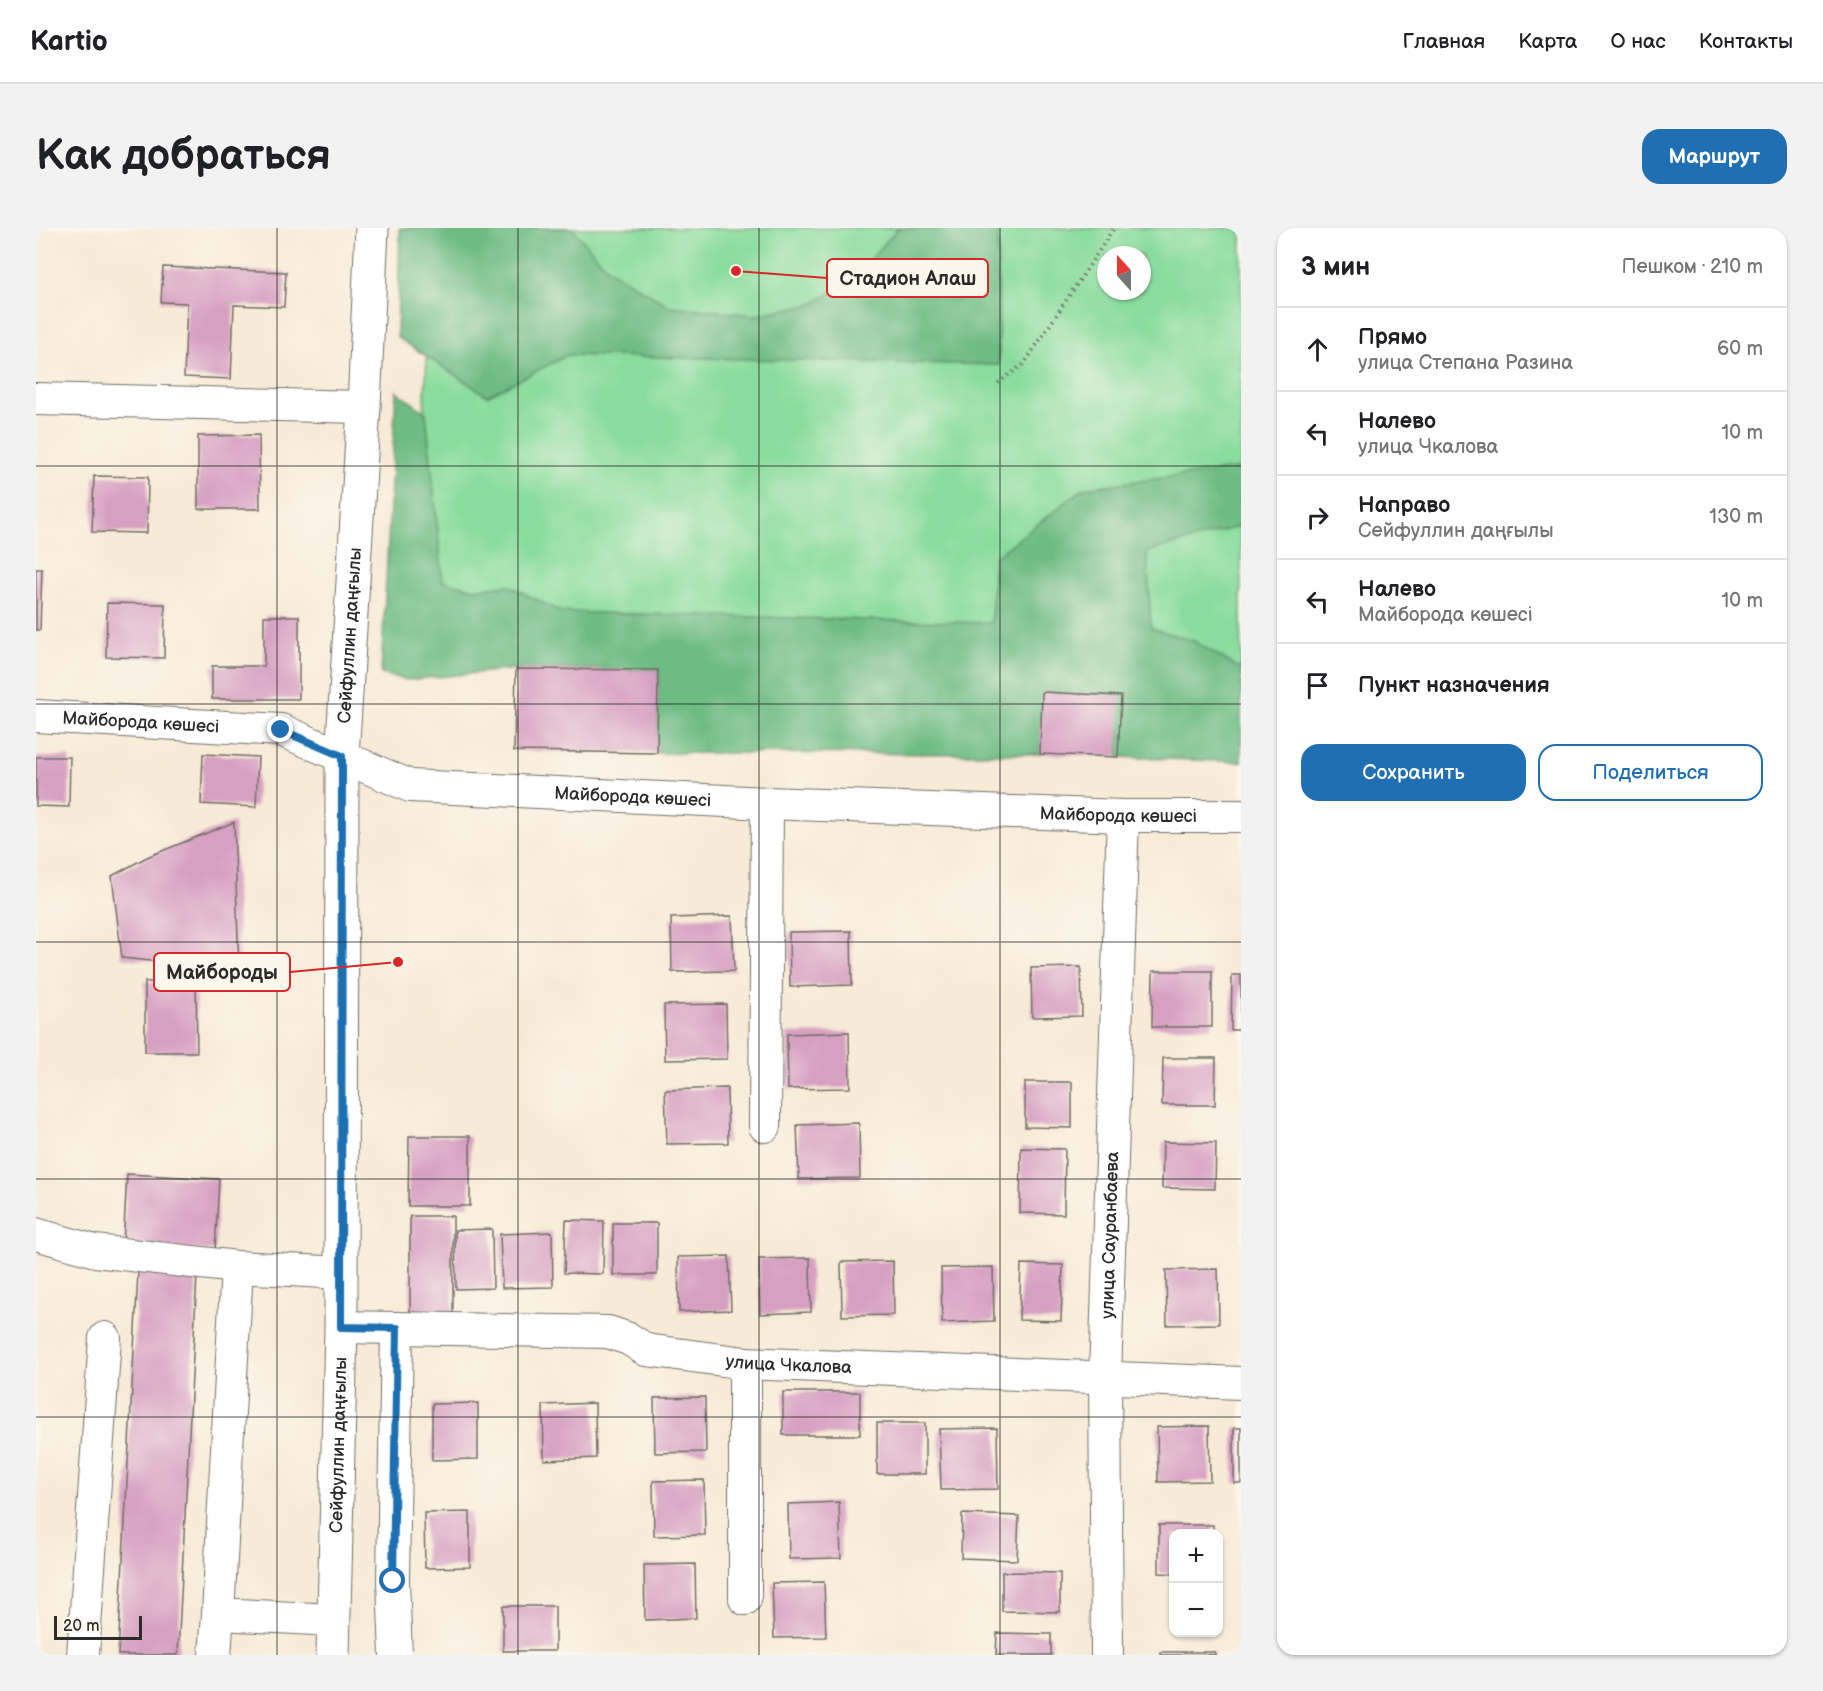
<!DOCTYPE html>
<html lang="ru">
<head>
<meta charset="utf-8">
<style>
  body { margin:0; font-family:"Balsamiq Sans",sans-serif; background:#f2f2f2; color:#202124 }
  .controls { position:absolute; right:18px; bottom:18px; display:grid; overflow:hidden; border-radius:12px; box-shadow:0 2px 4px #0004 }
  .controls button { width:54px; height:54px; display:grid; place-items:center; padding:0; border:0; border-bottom:2px solid #e0e0e0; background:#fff; color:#202124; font:30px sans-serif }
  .compass { position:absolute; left:1061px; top:18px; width:54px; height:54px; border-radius:50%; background:#fff; box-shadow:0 2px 4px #0004; rotate:339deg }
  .scale { position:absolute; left:18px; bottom:15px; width:88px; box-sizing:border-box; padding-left:6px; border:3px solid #2b2b2b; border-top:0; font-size:16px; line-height:21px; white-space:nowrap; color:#2b2b2b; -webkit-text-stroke:4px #fbf7ec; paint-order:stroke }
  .stop { position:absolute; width:18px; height:18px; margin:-14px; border:4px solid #1f6fb2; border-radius:50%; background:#fff }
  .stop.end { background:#1f6fb2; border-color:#fff; box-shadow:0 2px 6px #0008 }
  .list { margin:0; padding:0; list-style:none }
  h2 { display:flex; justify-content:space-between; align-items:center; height:78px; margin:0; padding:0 24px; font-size:26px }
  h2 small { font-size:20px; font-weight:400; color:#757577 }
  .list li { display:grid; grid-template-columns:39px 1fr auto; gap:18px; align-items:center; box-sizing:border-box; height:84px; padding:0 24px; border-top:2px solid #e0e0e0 }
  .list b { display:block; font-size:22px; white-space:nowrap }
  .list p { margin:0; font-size:20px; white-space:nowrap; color:#757577 }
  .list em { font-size:20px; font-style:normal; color:#757577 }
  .actions { display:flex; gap:12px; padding:18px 24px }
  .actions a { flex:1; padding:14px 0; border:2px solid #1f6fb2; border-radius:18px; text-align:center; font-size:21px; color:#1f6fb2 }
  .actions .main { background:#1f6fb2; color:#fff }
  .icon { flex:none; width:33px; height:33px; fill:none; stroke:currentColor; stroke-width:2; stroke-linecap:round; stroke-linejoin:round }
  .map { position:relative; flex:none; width:1205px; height:1427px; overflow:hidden; border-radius:18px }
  header { display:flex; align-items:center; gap:36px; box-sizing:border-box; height:84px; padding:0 30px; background:#fff; border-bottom:2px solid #e0e0e0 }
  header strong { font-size:28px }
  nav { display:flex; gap:33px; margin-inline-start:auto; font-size:21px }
  .intro { display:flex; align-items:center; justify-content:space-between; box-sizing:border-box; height:144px; padding:0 36px }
  h1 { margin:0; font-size:42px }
  .button { padding:15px 27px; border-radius:18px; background:#1f6fb2; color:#fff; font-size:21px; font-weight:700 }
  main { display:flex; gap:36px; padding:0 36px }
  aside { flex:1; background:#fff; border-radius:18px; box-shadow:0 2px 4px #0004 }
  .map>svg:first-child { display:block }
</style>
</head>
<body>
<header>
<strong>Kartio</strong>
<nav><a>Главная</a><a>Карта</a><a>О нас</a><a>Контакты</a></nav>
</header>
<div class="intro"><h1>Как добраться</h1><a class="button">Маршрут</a></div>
<main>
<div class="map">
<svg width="1205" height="1427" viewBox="0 0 1205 1427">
  <rect width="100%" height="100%" fill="#fbf7ec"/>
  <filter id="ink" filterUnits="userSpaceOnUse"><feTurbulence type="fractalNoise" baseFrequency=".0167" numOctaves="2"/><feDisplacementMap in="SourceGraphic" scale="12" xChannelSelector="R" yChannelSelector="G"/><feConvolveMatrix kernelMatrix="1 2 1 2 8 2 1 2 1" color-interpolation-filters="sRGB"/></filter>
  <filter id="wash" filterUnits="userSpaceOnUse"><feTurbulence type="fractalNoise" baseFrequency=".008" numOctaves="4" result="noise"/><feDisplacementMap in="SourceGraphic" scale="24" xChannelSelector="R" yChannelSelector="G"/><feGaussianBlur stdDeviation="1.35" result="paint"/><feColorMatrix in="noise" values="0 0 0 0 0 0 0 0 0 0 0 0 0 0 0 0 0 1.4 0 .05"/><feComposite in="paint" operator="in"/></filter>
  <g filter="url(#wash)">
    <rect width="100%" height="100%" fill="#f7ead6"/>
    <path fill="#89dc9d" stroke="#5a8464" stroke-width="1.5" fill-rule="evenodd" d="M398,0h807v448l-830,-26zM1070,27h36v36h-36z"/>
    <g fill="#6ebc84" stroke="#4c7458" stroke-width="1.5">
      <polygon points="364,0 536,0 573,42 633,78 719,87 777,76 823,45 862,0 962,0 963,137 532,127 451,168 361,109"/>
      <polygon points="360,163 390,185 407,353 439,361 472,357 525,384 955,395 958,330 1048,260 1205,240 1205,298 1111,324 1115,400 1158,413 1201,439 1205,439 1205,534 1082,529 1084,468 1007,464 1004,526 621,525 622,442 480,441 371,452 345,446"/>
    </g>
    <g id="blocks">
      <g fill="#d7a0c2">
        <polygon points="127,39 250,44 248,79 198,77 195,151 148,149 151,75 125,74"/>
        <polygon points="223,207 224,281 162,281 162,208"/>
        <polygon points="58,248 112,249 111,305 56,304"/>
        <polygon points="0,341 6,341 4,402 0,402"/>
        <polygon points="71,375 129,376 128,430 70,429"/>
        <polygon points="228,388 263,388 263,471 176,471 176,438 228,438"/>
        <polygon points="480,441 622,442 621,525 478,523"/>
        <polygon points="1006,464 1085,468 1082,529 1004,526"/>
        <polygon points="167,526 222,529 220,579 165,576"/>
        <polygon points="0,529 34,529 33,579 0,578"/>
        <polygon points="198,594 203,742 86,730 76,648 111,629"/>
        <polygon points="696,688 698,743 636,744 635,690"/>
        <polygon points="815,703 816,757 754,759 753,704"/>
        <polygon points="1045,739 1046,788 996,789 995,740"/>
        <polygon points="1117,743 1176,743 1176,799 1116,799"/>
        <polygon points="1196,747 1205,747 1205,802 1195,802"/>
        <polygon points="160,753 161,824 109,824 109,754"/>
        <polygon points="690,776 691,831 629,832 628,777"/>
        <polygon points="813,804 814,860 752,861 751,806"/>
        <polygon points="1127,830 1180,830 1179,877 1126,877"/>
        <polygon points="989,854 1036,854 1036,900 989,899"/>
        <polygon points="691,860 692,915 631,916 629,862"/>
        <polygon points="823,895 824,950 763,951 761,897"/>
        <polygon points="373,908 434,908 434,978 372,978"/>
        <polygon points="1127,914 1180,915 1179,961 1126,960"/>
        <polygon points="985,920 1029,921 1028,986 984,985"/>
        <polygon points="91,946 183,951 179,1023 87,1018"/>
        <polygon points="374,988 417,988 417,1091 374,1092"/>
        <polygon points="530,992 568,993 567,1046 528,1045"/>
        <rect x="577" y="995" width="44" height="52"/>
        <polygon points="456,1001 457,1060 420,1061 419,1002"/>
        <polygon points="516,1004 517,1059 466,1060 464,1006"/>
        <polygon points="693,1028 695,1082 643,1084 642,1029"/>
        <polygon points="774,1030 775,1084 724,1086 723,1031"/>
        <polygon points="857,1033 858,1087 806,1088 805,1034"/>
        <polygon points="985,1036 1027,1037 1025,1093 983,1092"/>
        <polygon points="957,1039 958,1093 906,1095 905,1040"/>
        <polygon points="1182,1041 1183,1096 1131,1097 1130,1042"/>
        <polygon points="102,1044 161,1047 142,1427 82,1427"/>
        <rect x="747" y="1164" width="77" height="43"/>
        <polygon points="669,1169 670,1224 619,1225 618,1170"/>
        <polygon points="442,1175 442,1231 396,1232 396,1176"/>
        <polygon points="559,1175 560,1230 508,1232 507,1177"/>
        <rect x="841" y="1195" width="48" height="51"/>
        <polygon points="1173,1198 1174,1253 1122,1254 1121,1199"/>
        <polygon points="961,1200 962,1261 905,1262 903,1201"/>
        <rect x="1198" y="1200" width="7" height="55"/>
        <polygon points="668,1252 669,1307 618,1308 617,1253"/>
        <polygon points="803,1274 805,1330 753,1331 752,1276"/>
        <polygon points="434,1284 434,1339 389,1340 388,1285"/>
        <polygon points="926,1286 983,1288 981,1332 925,1330"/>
        <polygon points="1123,1297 1177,1297 1177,1306 1138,1306 1138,1346 1123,1345"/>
        <polygon points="659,1336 660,1390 609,1392 608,1337"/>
        <polygon points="966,1344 1024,1345 1024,1384 966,1383"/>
        <polygon points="788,1354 790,1409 738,1410 736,1355"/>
        <rect x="467" y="1378" width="52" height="45"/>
        <polygon points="961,1405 1015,1406 1015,1427 960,1427"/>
        <rect x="1125" y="1424" width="54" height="3"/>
      </g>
    </g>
  </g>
  <g filter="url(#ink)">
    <use href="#blocks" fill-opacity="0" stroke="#726e67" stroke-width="1.5"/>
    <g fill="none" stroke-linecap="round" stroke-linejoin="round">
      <defs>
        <g id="minor">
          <polyline points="0,171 328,179"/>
          <path id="s1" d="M0,488l245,14 129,56 357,17 356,13h118"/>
          <polyline points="729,898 731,575"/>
          <polyline points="0,1006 59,1023 201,1039 305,1045"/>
          <polyline points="201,1039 182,1386 298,1392"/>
          <path id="s2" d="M305,1099l267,5 21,7 17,11 99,13 496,20"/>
          <polyline points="709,1135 709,1371"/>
          <polyline points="47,1427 69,1110"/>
          <polyline points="179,1427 182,1386"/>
          <polyline points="360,1427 357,1353 361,1100"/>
          <path id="s3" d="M1071,1427l-2,-277 18,-562"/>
        </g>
        <g id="major">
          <path id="s4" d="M297,1427l8,-328 1,-571 22,-349 8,-179"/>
        </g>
      </defs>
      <use href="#minor" stroke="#726e67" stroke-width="34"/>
      <use href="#major" stroke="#726e67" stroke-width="35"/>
      <polyline stroke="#726e67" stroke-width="4" stroke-dasharray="1.5 4.5" stroke-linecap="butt" points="962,155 988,136 1078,0"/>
      <use href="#minor" stroke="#fff" stroke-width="32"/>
      <use href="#major" stroke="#fff" stroke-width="33"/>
    </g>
  </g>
  <g fill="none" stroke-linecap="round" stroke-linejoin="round" filter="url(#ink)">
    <polyline stroke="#1f6fb2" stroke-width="8" points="245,502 306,528 305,1099 361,1100 357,1353"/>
  </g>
  <path fill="none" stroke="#2b2b2b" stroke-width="1.5" stroke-opacity="0.55" d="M241,0v1427M482,0v1427M723,0v1427M964,0v1427M0,238h1205M0,476h1205M0,714h1205M0,951h1205M0,1189h1205"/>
  <g text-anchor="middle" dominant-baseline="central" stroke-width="5" stroke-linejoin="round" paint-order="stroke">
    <g font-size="18" fill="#2b2b2b" stroke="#fbf7ec">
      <text stroke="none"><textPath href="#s4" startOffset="1020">Сейфуллин даңғылы</textPath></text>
      <text stroke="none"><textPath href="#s1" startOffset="105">Майборода көшесі</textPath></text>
      <text stroke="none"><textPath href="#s1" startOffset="609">Майборода көшесі</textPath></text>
      <text stroke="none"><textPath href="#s1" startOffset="1095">Майборода көшесі</textPath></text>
      <text stroke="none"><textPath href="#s3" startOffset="420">улица Сауранбаева</textPath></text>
      <text stroke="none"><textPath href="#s2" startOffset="453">улица Чкалова</textPath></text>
      <text stroke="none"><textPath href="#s4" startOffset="210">Сейфуллин даңғылы</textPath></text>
    </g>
  </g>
  <path fill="none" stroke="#d62828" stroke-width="2" d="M700 43L791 50M362 734L254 744"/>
  <g fill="#d62828" stroke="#fbf7ec" stroke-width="2">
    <circle cx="700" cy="43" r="6"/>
    <circle cx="362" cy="734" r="6"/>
  </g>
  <g fill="#fbf7ec" stroke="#d62828" stroke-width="2">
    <rect x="791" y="31" width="161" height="38" rx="6"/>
    <rect x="118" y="725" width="136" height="38" rx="6"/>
  </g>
  <g font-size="20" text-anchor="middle" font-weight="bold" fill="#2b2b2b">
    <text x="872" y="57">Стадион Алаш</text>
    <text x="186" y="751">Майбороды</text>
  </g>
</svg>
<div class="controls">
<button>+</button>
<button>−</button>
</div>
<svg class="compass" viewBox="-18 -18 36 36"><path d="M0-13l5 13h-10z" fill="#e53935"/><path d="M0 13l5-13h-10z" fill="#757577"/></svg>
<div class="scale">20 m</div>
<div class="stop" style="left:357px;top:1353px"></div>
<div class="stop end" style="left:245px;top:502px"></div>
</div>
<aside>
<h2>3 мин<small>Пешком · 210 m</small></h2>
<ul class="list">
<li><svg class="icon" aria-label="ahead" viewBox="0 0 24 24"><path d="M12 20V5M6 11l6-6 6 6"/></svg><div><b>Прямо</b><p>улица Степана Разина</p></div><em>60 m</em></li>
<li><svg class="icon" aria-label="left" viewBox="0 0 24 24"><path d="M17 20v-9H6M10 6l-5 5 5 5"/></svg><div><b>Налево</b><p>улица Чкалова</p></div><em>10 m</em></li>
<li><svg class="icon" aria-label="right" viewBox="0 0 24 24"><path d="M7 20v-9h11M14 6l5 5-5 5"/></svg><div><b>Направо</b><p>Сейфуллин даңғылы</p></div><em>130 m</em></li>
<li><svg class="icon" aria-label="left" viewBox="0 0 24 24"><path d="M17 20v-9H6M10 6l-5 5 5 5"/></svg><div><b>Налево</b><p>Майборода көшесі</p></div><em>10 m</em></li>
<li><svg class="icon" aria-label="arrive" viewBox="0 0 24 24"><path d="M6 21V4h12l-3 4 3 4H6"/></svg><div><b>Пункт назначения</b></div></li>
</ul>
<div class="actions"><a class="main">Сохранить</a><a>Поделиться</a></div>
</aside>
</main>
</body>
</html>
